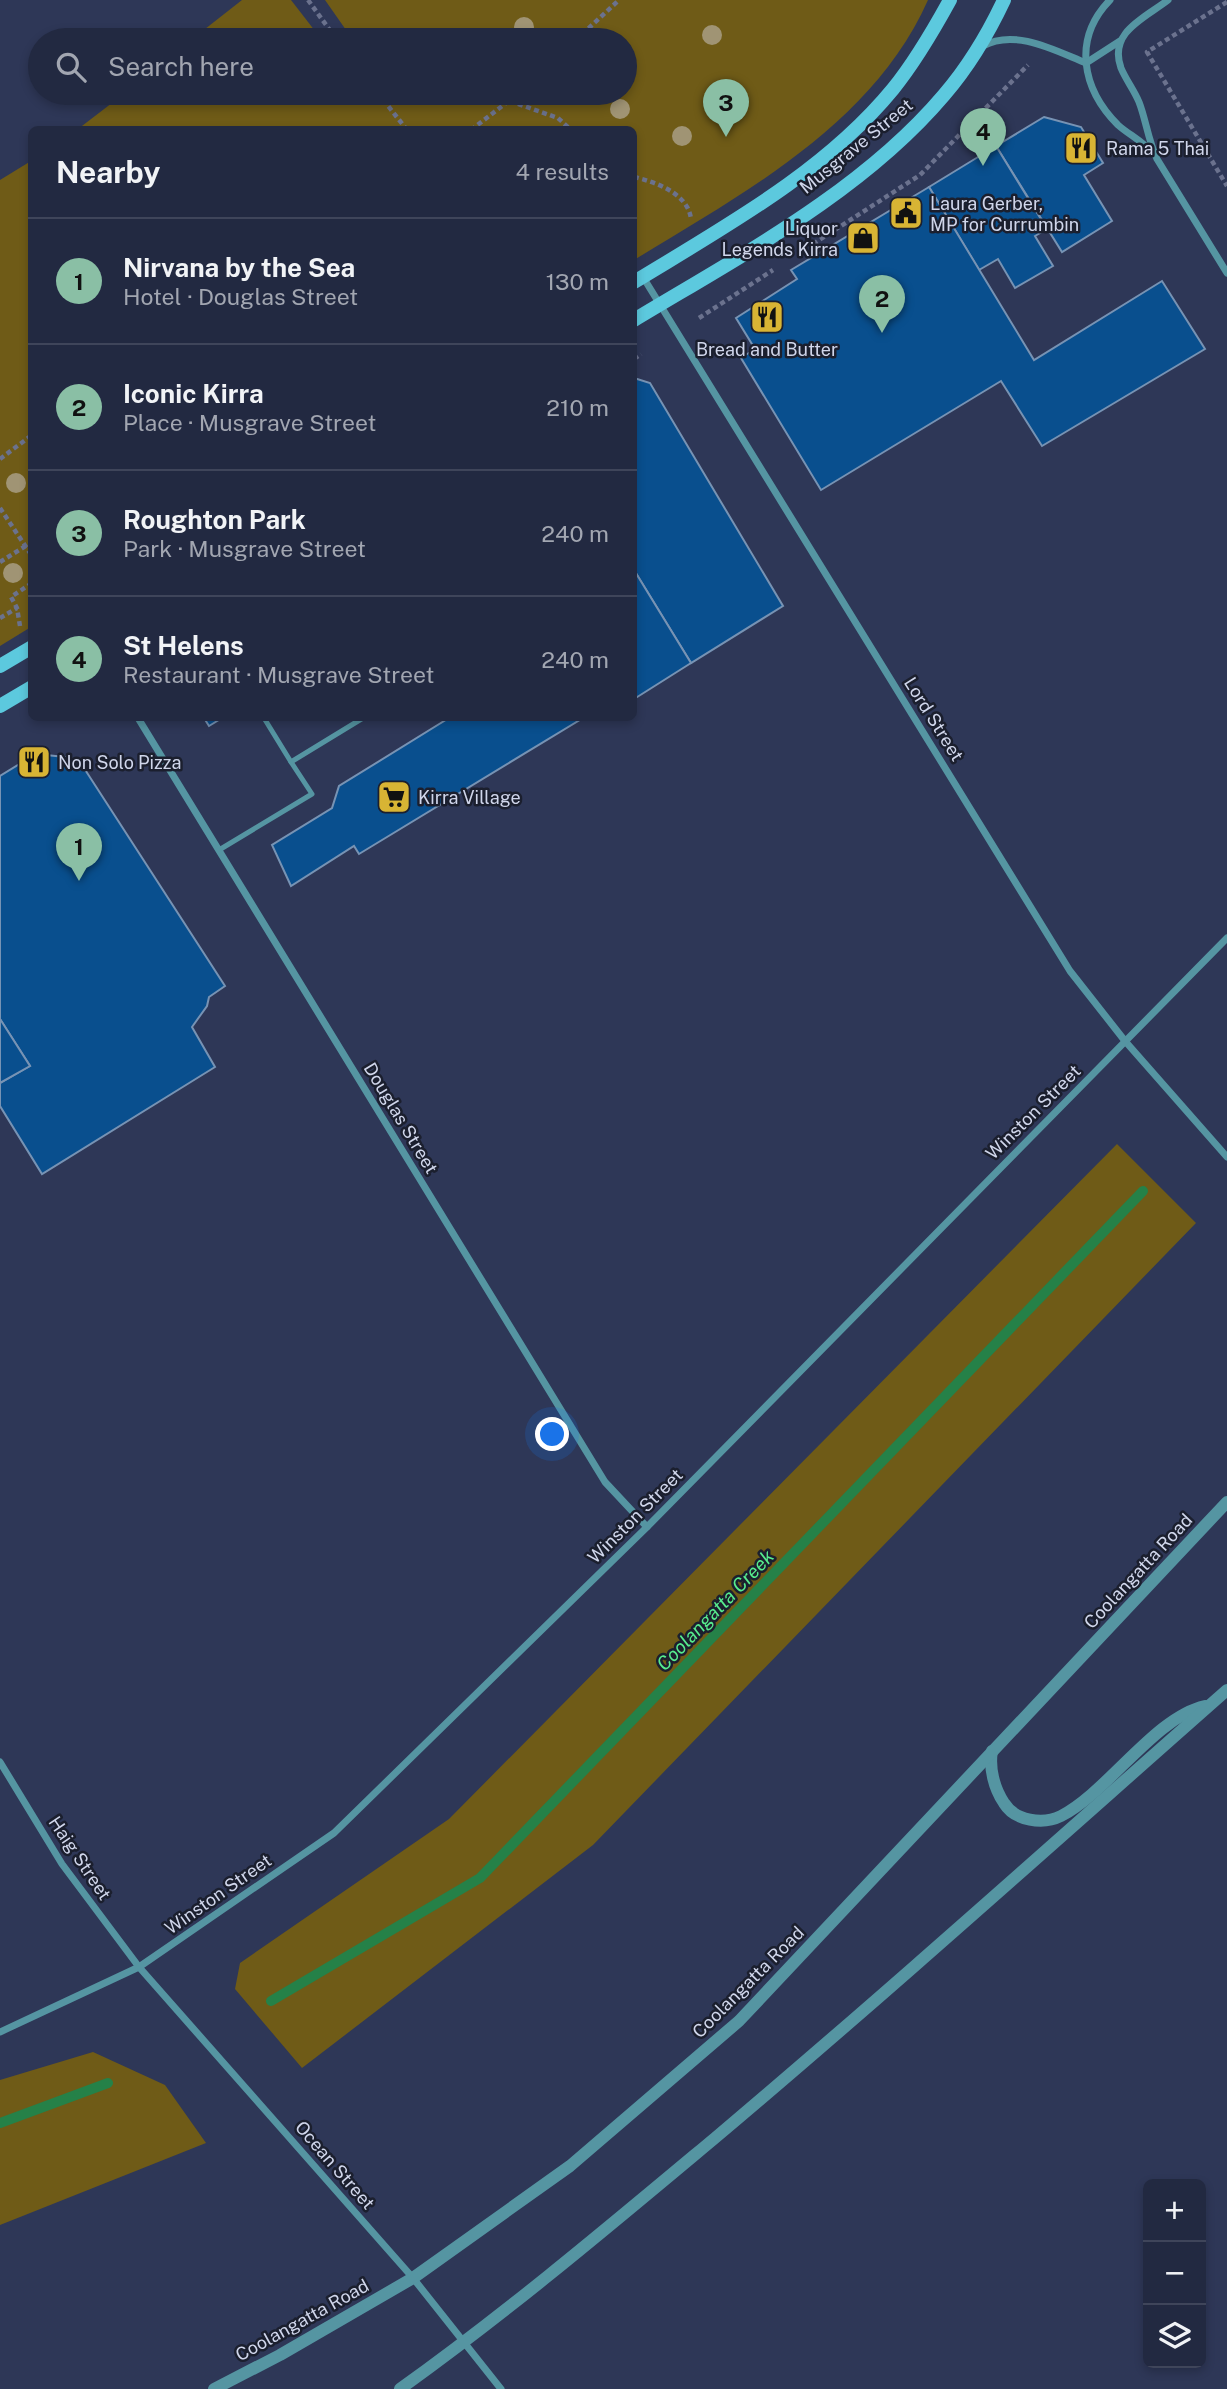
<!DOCTYPE html>
<html lang="en">
<head>
<meta charset="utf-8">
<style>
  body { margin:0; font-family:"Public Sans",sans-serif; background:#2e354c; color:#f1f3f6 }
  .controls { position:absolute; right:21px; bottom:21px; display:grid; overflow:hidden; border-radius:10px; box-shadow:0 4px 10px #0003 }
  .controls button { width:63px; height:63px; display:grid; place-items:center; padding:0; border:0; border-bottom:2px solid #3f455a; background:#222941; color:#f1f3f6; font:35px sans-serif }
  .you { position:absolute; left:553px; top:1435px; width:24px; height:24px; margin:-18px; border:5px solid #fff; border-radius:50%; background:#1a73e8; box-shadow:0 0 0 10px #1a73e833 }
  .badge { display:grid; place-items:center; width:46px; height:46px; border-radius:50%; background:#8abfa5; color:#111; font-size:23px; font-weight:700 }
  .pin { position:absolute; translate:-50% -58px; filter:drop-shadow(0 2px 4px #0008) }
  .pin::after { content:''; position:absolute; top:37px; width:24px; height:21px; background:inherit; clip-path:polygon(0 0,100% 0,50% 100%) }
  .list { margin:0; padding:0; list-style:none }
  h2 { display:flex; justify-content:space-between; align-items:center; height:91px; margin:0; padding:0 28px; font-size:30px }
  h2 small { font-size:23px; font-weight:400; color:#a2a6b1 }
  .list li { display:grid; grid-template-columns:46px 1fr auto; gap:21px; align-items:center; box-sizing:border-box; height:126px; padding:0 28px; border-top:2px solid #3f455a }
  .list b { display:block; font-size:26px; white-space:nowrap }
  .list p { margin:0; font-size:23px; white-space:nowrap; color:#a2a6b1 }
  .list em { font-size:23px; font-style:normal; color:#a2a6b1 }
  .icon { flex:none; width:38px; height:38px; fill:none; stroke:currentColor; stroke-width:2; stroke-linecap:round; stroke-linejoin:round }
  .map { position:relative; flex:none; width:1227px; height:2389px; overflow:hidden }
  .search { position:absolute; background:#222941; box-shadow:0 4px 10px #0003; left:28px; top:28px; width:609px; height:77px; display:flex; align-items:center; gap:18px; box-sizing:border-box; padding:0 24px; border-radius:38px; color:#a2a6b1; font-size:26px }
  .panel { position:absolute; background:#222941; box-shadow:0 4px 10px #0003; left:28px; top:126px; width:609px; height:595px; border-radius:10px }
  .map>svg:first-child { display:block }
</style>
</head>
<body>
<div class="map">
<svg width="1227" height="2389" viewBox="0 0 1227 2389">
  <rect width="100%" height="100%" fill="#2e3757"/>
  <g fill="#6f5b17">
    <polygon points="242,0 291,0 322,40 191,40"/>
    <path d="M325,0h603c-55,124 -184,193 -294,260v-130l-556,-1 47,-36h500v-53h-272z"/>
    <polygon points="31,161 31,627 0,646 0,180"/>
    <polygon points="1117,1144 1196,1223 593,1845 302,2068 235,1989 240,1963 449,1819"/>
    <polygon points="93,2052 165,2085 206,2143 0,2225 0,2080"/>
  </g>
  <g fill="none" stroke-linecap="round" stroke-linejoin="round">
    <g stroke="#258148" stroke-width="10">
      <polyline points="271,2001 480,1878 1143,1191"/>
      <polyline points="0,2123 108,2083"/>
    </g>
  </g>
  <g fill="#094f8e" stroke="#7793b4" stroke-width="2">
    <polygon points="1044,117 1081,127 1103,163 1084,175 1112,221 1062,252 996,146"/>
    <polygon points="996,146 1047,229 1035,236 1053,266 1015,288 998,259 979,270 929,187"/>
    <polygon points="929,187 1034,360 1162,281 1205,349 1042,446 1001,381 821,490 741,358 755,349 736,318 797,279 791,270"/>
    <polygon points="634,378 650,383 783,606 691,663 634,570"/>
    <polygon points="634,570 691,663 634,699"/>
    <polygon points="204,718 222,718 209,726"/>
    <polygon points="449,718 583,718 359,854 354,846 291,886 272,845 332,808 339,786"/>
    <polygon points="46,755 65,757 82,765 225,986 209,997 207,1006 192,1027 215,1067 42,1174 0,1106 0,1083 30,1066 0,1019 0,776 26,760"/>
    <polygon points="0,1019 30,1066 0,1083"/>
  </g>
  <g fill="none" stroke-linecap="round" stroke-linejoin="round">
    <g stroke="#6b728e" stroke-width="4.5" stroke-dasharray="5 3.5" stroke-linecap="butt">
      <polyline points="308,0 337,40"/>
      <polyline points="1227,2 1147,52 1227,186"/>
      <polyline points="576,40 619,0"/>
      <polyline points="378,93 407,130"/>
      <polyline points="510,101 558,118 571,130"/>
      <polyline points="471,130 519,93"/>
      <path d="M634,177c21,5 54,16 57,42"/>
      <polyline points="813,244 920,175 1028,65"/>
      <polyline points="699,318 773,270"/>
      <polyline points="634,359 641,354"/>
      <polyline points="0,459 32,435"/>
      <polyline points="0,508 32,556"/>
      <polyline points="0,562 32,542"/>
      <polyline points="0,618 17,608"/>
      <polyline points="20,626 17,608 11,597 32,583"/>
    </g>
    <g stroke="#5595a2" stroke-width="5">
      <polyline points="264,718 291,762 363,718"/>
      <polyline points="219,850 312,794 291,762"/>
    </g>
    <g stroke="#5595a2" stroke-width="7">
      <path d="M1110,0c-38,39 -28,89 8,125 11,10 25,16 34,28"/>
      <path d="M1168,0c-23,18 -60,32 -47,68 5,12 13,22 18,34 7,18 9,38 18,57l70,114"/>
      <path d="M983,46c32,-18 73,5 103,17"/>
      <polyline points="1086,63 1120,41"/>
      <polyline points="643,277 1070,971 1125,1041 1227,1157"/>
      <polyline points="138,718 605,1482 647,1527"/>
      <polyline points="0,1762 62,1864 139,1967 413,2278 501,2389"/>
      <polyline points="0,2032 139,1967 334,1833 647,1527 1227,938"/>
    </g>
    <g stroke="#5595a2" stroke-width="12">
      <path d="M992,1751c-3,17 2,37 12,52 11,18 39,22 57,13 47,-24 94,-99 144,-110"/>
      <polyline points="214,2389 280,2355 413,2278 570,2166 739,2021 1227,1502"/>
      <path d="M400,2389c109,-78 212,-165 315,-251 173,-146 342,-298 512,-448"/>
    </g>
    <g stroke="#5cc9de" stroke-width="14">
      <path d="M634,282c90,-55 191,-110 259,-193 22,-27 40,-58 57,-89"/>
      <path d="M634,320c106,-64 229,-129 310,-225 25,-29 44,-61 60,-95"/>
      <polyline points="0,666 32,647"/>
      <polyline points="0,706 32,687"/>
    </g>
  </g>
  <g fill="#a09474">
    <circle cx="524" cy="27" r="10"/>
    <circle cx="712" cy="35" r="10"/>
    <circle cx="620" cy="109" r="10"/>
    <circle cx="682" cy="136" r="10"/>
    <circle cx="16" cy="483" r="10"/>
    <circle cx="13" cy="573" r="10"/>
  </g>
  <defs>
    <symbol id="restaurant-square" viewBox="-11 -11 22 22"><rect x="-9" y="-9" width="18" height="18" rx="4" fill="#d8b434" stroke="#1b1f2e"/><path d="M-5-6h1v4h1v-4h1v4h1v-4h1v5L-1.5 .5V6h-2V.5L-5-1ZM5-6V6H3V1.5H1.5Q1.5-4 5-6Z" fill="#111"/></symbol>
    <symbol id="civic-square" viewBox="-11 -11 22 22"><rect x="-9" y="-9" width="18" height="18" rx="4" fill="#d8b434" stroke="#1b1f2e"/><path d="M-.6-6.5H3V-4.5H.6V-3L4-1V1h2V6H-6V1h2V-1L-.6-3ZM-1.2 2.5V6h2.4V2.5Z" fill="#111"/></symbol>
    <symbol id="shop-square" viewBox="-11 -11 22 22"><rect x="-9" y="-9" width="18" height="18" rx="4" fill="#d8b434" stroke="#1b1f2e"/><path d="M-5-2.5h2.3a2.7 3.5 0 0 1 5.4 0H5L5.5 6h-11ZM-1.5-2.5h3a1.5 2.3 0 0 0-3 0Z" fill="#111"/></symbol>
    <symbol id="supermarket-square" viewBox="-11 -11 22 22"><rect x="-9" y="-9" width="18" height="18" rx="4" fill="#d8b434" stroke="#1b1f2e"/><path d="M-6-5.5h2.5l.6 2H6L4.5 2H-2.5L-4.4-4H-6ZM-1.5 3.2a1.3 1.3 0 1 0 .1 0ZM3 3.2a1.3 1.3 0 1 0 .1 0Z" fill="#111"/></symbol>
  </defs>
  <g fill-rule="evenodd">
    <use href="#restaurant-square" x="1062" y="129" width="38" height="38"/>
    <use href="#civic-square" x="887" y="194" width="38" height="38"/>
    <use href="#shop-square" x="844" y="219" width="38" height="38"/>
    <use href="#restaurant-square" x="748" y="298" width="38" height="38"/>
    <use href="#restaurant-square" x="15" y="743" width="38" height="38"/>
    <use href="#supermarket-square" x="375" y="778" width="38" height="38"/>
  </g>
  <g text-anchor="middle" dominant-baseline="central" stroke-width="5" stroke-linejoin="round" paint-order="stroke">
    <g font-size="18" fill="#d0d6eb" stroke="#1b1f2e">
      <text transform="translate(856 146) rotate(-39)">Musgrave Street</text>
      <text transform="translate(934 719) rotate(58)">Lord Street</text>
      <text transform="translate(1033 1112) rotate(-45)">Winston Street</text>
      <text transform="translate(401 1118) rotate(59)">Douglas Street</text>
      <text transform="translate(635 1516) rotate(-45)">Winston Street</text>
      <text transform="translate(1138 1571) rotate(-47)">Coolangatta Road</text>
      <text transform="translate(80 1858) rotate(56)">Haig Street</text>
      <text transform="translate(218 1894) rotate(-35)">Winston Street</text>
      <text transform="translate(748 1982) rotate(-45)">Coolangatta Road</text>
      <text transform="translate(335 2165) rotate(49)">Ocean Street</text>
      <text transform="translate(302 2320) rotate(-29)">Coolangatta Road</text>
    </g>
    <g font-size="18" fill="#d0d6eb" stroke="#1b1f2e" text-anchor="start">
      <text x="1106" y="148">Rama 5 Thai</text>
      <text x="930" y="203">Laura Gerber,<tspan x="930" dy="21">MP for Currumbin</tspan></text>
      <text x="838" y="228" text-anchor="end">Liquor<tspan x="838" dy="21">Legends Kirra</tspan></text>
      <text x="767" y="349" text-anchor="middle">Bread and Butter</text>
      <text x="58" y="762">Non Solo Pizza</text>
      <text x="418" y="797">Kirra Village</text>
    </g>
    <g font-size="19" font-style="italic" fill="#57ec8d" stroke="#1b1f2e">
      <text transform="translate(715 1610) rotate(-46)">Coolangatta Creek</text>
    </g>
  </g>
</svg>
<div class="controls">
<button>+</button>
<button>−</button>
<button><svg class="icon" aria-label="layers" viewBox="0 0 24 24"><path d="M12 4l9 5-9 5-9-5zM3 14l9 5 9-5"/></svg></button>
</div>
<div class="you"></div>
<div class="pin badge" style="left:79px;top:881px">1</div>
<div class="pin badge" style="left:882px;top:333px">2</div>
<div class="pin badge" style="left:726px;top:137px">3</div>
<div class="pin badge" style="left:983px;top:166px">4</div>
<div class="search"><svg class="icon" aria-label="search" viewBox="0 0 24 24"><circle cx="10" cy="10" r="6"/><path d="M15 15l6 6"/></svg>Search here</div>
<section class="panel">
<h2>Nearby<small>4 results</small></h2>
<ul class="list">
<li><span class="badge">1</span><div><b>Nirvana by the Sea</b><p>Hotel · Douglas Street</p></div><em>130 m</em></li>
<li><span class="badge">2</span><div><b>Iconic Kirra</b><p>Place · Musgrave Street</p></div><em>210 m</em></li>
<li><span class="badge">3</span><div><b>Roughton Park</b><p>Park · Musgrave Street</p></div><em>240 m</em></li>
<li><span class="badge">4</span><div><b>St Helens</b><p>Restaurant · Musgrave Street</p></div><em>240 m</em></li>
</ul>
</section>
</div>
</body>
</html>
